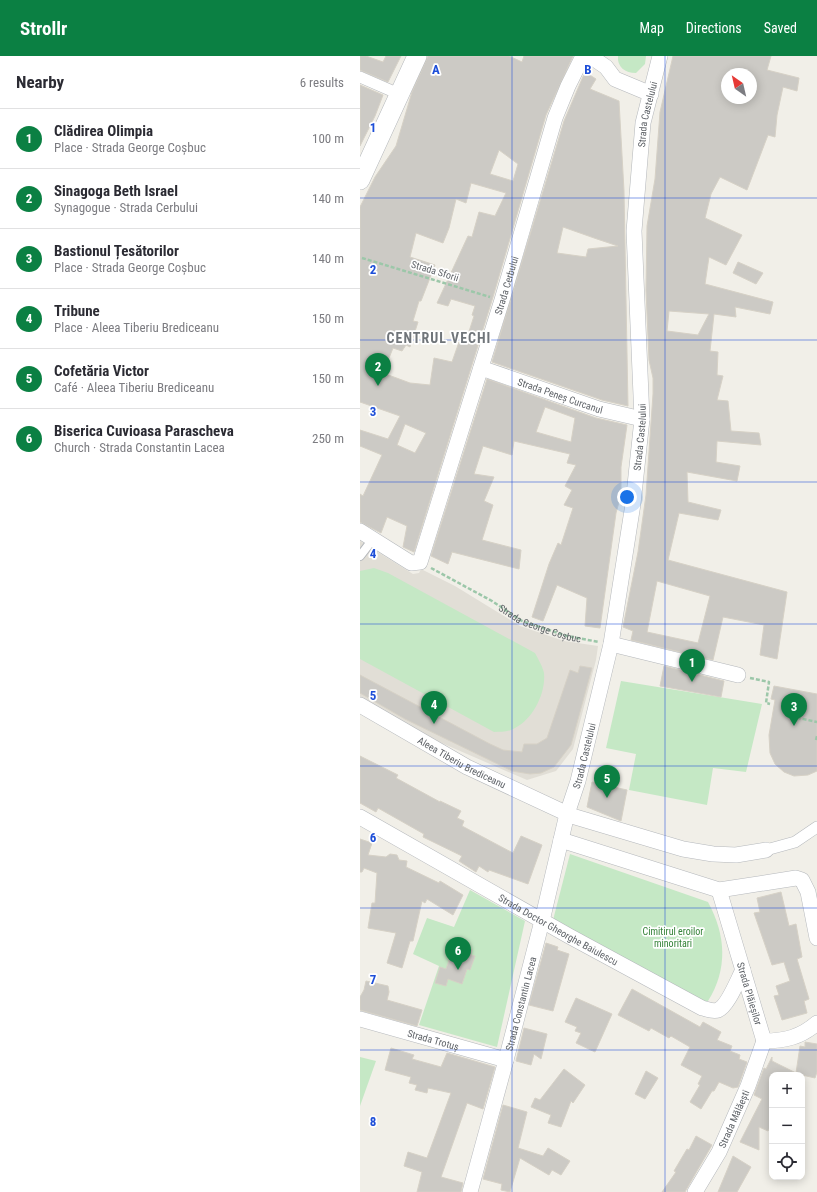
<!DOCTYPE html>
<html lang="en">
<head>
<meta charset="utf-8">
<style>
  body { margin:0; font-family:"Roboto Condensed",sans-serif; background:#f7f7f7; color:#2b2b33 }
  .controls { position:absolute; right:12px; bottom:12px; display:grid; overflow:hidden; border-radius:8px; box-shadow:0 2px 10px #0003 }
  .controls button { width:36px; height:36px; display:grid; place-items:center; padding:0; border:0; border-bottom:1px solid #e1e1e2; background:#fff; color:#2b2b33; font:20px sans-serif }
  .compass { position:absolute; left:361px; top:12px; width:36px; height:36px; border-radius:50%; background:#fff; box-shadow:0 2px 10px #0003; rotate:326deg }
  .you { position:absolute; left:267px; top:441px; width:14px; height:14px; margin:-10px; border:3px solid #fff; border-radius:50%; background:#1a73e8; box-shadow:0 0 0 6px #1a73e833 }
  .badge { display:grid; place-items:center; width:26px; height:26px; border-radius:50%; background:#0b8043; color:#fff; font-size:13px; font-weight:700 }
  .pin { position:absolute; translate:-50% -33px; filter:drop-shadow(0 1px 2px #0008) }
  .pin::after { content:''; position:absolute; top:21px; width:14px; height:12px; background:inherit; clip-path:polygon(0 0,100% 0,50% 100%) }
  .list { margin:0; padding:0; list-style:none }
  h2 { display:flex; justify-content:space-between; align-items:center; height:52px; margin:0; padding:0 16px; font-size:17px }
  h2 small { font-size:13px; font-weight:400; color:#7c7c81 }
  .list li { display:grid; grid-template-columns:26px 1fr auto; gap:12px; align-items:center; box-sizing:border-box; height:60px; padding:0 16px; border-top:1px solid #e1e1e2 }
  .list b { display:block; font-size:15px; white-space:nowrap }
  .list p { margin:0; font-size:13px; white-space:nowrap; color:#7c7c81 }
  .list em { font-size:13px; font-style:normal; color:#7c7c81 }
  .icon { flex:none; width:22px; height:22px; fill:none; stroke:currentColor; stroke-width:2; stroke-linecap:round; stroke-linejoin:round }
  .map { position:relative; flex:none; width:457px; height:1136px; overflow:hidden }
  header { display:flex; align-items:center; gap:24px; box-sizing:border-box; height:56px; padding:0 20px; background:#0b8043; color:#fff }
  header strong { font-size:19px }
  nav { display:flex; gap:22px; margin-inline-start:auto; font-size:14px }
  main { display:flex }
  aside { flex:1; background:#fff }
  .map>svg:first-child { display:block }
</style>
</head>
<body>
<header>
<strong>Strollr</strong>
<nav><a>Map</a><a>Directions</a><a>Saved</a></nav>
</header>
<main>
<aside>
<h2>Nearby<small>6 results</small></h2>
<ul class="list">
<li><span class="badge">1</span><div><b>Clădirea Olimpia</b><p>Place · Strada George Coșbuc</p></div><em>100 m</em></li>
<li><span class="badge">2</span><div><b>Sinagoga Beth Israel</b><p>Synagogue · Strada Cerbului</p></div><em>140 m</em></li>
<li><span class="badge">3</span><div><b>Bastionul Țesătorilor</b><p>Place · Strada George Coșbuc</p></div><em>140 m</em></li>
<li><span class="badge">4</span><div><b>Tribune</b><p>Place · Aleea Tiberiu Brediceanu</p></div><em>150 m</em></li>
<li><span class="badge">5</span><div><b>Cofetăria Victor</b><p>Café · Aleea Tiberiu Brediceanu</p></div><em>150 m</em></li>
<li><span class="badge">6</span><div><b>Biserica Cuvioasa Parascheva</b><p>Church · Strada Constantin Lacea</p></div><em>250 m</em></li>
</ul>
</aside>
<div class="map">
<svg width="457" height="1136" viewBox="0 0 457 1136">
  <rect width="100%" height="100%" fill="#f1efe8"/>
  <polygon fill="#e1ded6" points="0,485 53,518 59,517 61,513 95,530 160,570 204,585 238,590 236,604 213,693 196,715 167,724 77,685 0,641"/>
  <g fill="#c5e8c5">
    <path d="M258,0h28l-1,8 -9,9c-11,0 -19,-6 -18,-17z"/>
    <path d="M14,512l14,5 147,80c3,6 8,14 9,20 2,20 -11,46 -29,55 -6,4 -14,4 -21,4l-134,-73v-88z"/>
    <polygon points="261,625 402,648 386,716 353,712 347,749 269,734 276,698 246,692"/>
    <path d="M210,798l138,48c18,33 20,67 0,99l-7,2 -149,-79z"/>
    <polygon points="110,834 165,865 137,991 59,969 79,910 53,898 67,862 94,871"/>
    <polygon points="0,1001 16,1005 0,1050"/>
  </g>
  <g fill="#cccac5" stroke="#d6d1c6" fill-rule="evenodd">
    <polygon points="0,0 6,0 23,6 26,0 41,0 28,26 0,14"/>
    <path d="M68,0h81l13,6 2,-6h49l-27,59 -53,182 -79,255 -11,-5 4,-21 -20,-9 -6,16 -21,-11v-28l3,2 19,-41 -22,-9v-16l28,9 12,-23 -40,-14v-195l15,-30 21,-31 16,-54zM139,94l19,14 -5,17 -23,-7zM111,127l35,10 -11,23 -16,-4 -7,25 -4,-1 -31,67 11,3 3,-7 24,7 -3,9 2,1 -9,28 -6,-2 -7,20 -18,-4 -4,27 -20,-2 -27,-10 10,-25 9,3 4,-6 4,2 8,-25 -5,-1 6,-20h2l14,-36 -25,-8 6,-24 27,10 6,-15 7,-29 10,4zM45,368l21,9 -11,20 -18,-8z"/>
    <path d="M313,0h98l-4,14 32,8 -2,13 -14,-4 -6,28 -2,22 -7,-2 -21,55 -27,-13 -9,17 -6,24 37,17 -16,30 -17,-8 -4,27 68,18 -3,12 -35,-7 1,10 -22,-3 -4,37 8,1 -1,23 6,1 -6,24 11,1 3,30 28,2 2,12 -44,-4 -1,21 24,4 -3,15 -50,-9 1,30 33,8 -3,10 -39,-7 -11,47 119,32 -10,67 -17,-4 4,-30 -41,-8 -10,43 -82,-20 2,-9 -10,-4 15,-75 8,-57 7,-101v-16l-4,-18 -3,-70 1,-64 8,-47 5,-67zM367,18h24v24h-24zM309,255l40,3 -11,21 -31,-4zM297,525l53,15 -12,47 -51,-11z"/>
    <path d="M225,16l11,7 -6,10 29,12 5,90 4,215 -26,-6 -110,-38 72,-241zM203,171l34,12 21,7 -30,3 -2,8 -29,-4z"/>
    <polygon points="0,29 23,39 15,60 0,90"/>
    <polygon points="378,206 403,217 396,228 373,217"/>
    <path d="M127,323l109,39 31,7 -6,42v28l-5,18 -16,115 -15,-2 2,-28 -30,-13 -14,36 -11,-4 17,-53 9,-21 3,2 12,-37 -9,-3 8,-15 -7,-4 11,-21 -9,-2 3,-9 -56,-13 -2,14 -29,-9 -9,28 20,3 -10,24 9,4 -11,35 39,10 -2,19 -67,-17 -4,12 -17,-8zM185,351l30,11 -4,24 -35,-10z"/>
    <polygon points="220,610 232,612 211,689 194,711 181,717 170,718 152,715 45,663 0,637 0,619 130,688 143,694 162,696 164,688 177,688 187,682 210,614 218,617"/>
    <polygon points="304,610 364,625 361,641 300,630"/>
    <polygon points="414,630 457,638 457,715 448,719 434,720 424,716 415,708 410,697 409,679 415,644 411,643"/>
    <polygon points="0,700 38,719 36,722 80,746 80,745 101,755 97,762 104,765 102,770 153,797 161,780 182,789 168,828 129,814 128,816 119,810 116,816 99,805 102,800 63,781 64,778 18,752 16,756 0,747"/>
    <polygon points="232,726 267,734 261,765 227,751"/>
    <polygon points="0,783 12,787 8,799 26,801 30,798 37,799 39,804 47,805 46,811 79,827 80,825 103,839 93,859 67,843 65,847 62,845 53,885 50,885 42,912 27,907 36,877 8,872 12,847 15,847 17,817 4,812 2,816 0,816"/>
    <polygon points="421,836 429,870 436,868 442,901 437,903 449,943 444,945 447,957 422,964 414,940 419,939 416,930 430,925 424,906 412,909 394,857 400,856 397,842"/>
    <polygon points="186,887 198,891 197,894 209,898 193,955 169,949"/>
    <polygon points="98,889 112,894 111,899 115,900 110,914 107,913 102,928 88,923 86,930 75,927 80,911 86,913 93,893 96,894"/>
    <polygon points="6,925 28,930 29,936 27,944 62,954 57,970 0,954 0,941 4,934"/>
    <polygon points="272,933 340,971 343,966 361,976 357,984 372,990 370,995 380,999 379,1003 387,1006 378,1031 373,1032 359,1026 354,1035 352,1035 341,1053 330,1046 340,1029 338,1028 342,1020 321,1009 330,991 311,980 309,982 291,972 289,975 258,959"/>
    <polygon points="216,942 252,958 235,996 216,987 221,977 215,975 217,971 205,966"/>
    <polygon points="164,972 187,978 181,1003 174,998 171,1009 156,1005"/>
    <polygon points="445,986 457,988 457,1016 455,1022 442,1019 412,1019 412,1067 408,1075 399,1071 399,1094 380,1086 402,1043 394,1039 404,1012 406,1013 412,1001 412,1005 436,1017 440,990 445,991"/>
    <polygon points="31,992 54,999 52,1003 81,1011 87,997 135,1011 123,1053 107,1047 81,1121 103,1127 101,1136 57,1136 62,1116 44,1110 48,1096 67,1102 91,1037 68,1032 67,1037 55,1034 57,1029 49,1027 51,1021 25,1014"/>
    <polygon points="204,1013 225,1029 213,1047 211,1045 201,1071 188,1067 191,1059 171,1051 175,1042 180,1044"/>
    <polygon points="286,1015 298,1022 285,1043 275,1038"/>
    <polygon points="143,1049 167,1056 158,1092 183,1100 188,1092 210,1105 201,1119 192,1114 189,1119 160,1102 150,1136 141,1134 142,1128 123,1123"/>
    <polygon points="336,1080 352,1089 326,1134 325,1136 302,1136 316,1116 314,1115 327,1093 329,1094"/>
    <polygon points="373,1100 391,1111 377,1136 358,1136"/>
  </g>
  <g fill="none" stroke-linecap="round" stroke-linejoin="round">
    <defs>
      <polyline id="service" points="0,500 13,483"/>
      <g id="pedestrian">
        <polyline points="0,21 39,38"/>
        <polyline points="406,794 435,786 457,771"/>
      </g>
      <g id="minor">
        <polyline points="230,0 246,11 255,23 291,38"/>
        <path id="s2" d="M121,312l118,41 43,10"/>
        <path id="s3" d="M0,475l51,32 9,-1 82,-262 53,-182 13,-32 15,-30"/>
        <polyline points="251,588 378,619"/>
        <path id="s4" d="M0,649l107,62 105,49 111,33 30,5 23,1 30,-5"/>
        <path id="s5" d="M0,761l209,119 133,72c5,1 11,4 16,2 10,-4 20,-31 25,-40"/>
        <polyline points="201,784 359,834 436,822 442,824 448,836 457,882"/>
        <path id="s6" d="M359,834l45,151"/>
        <path id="s7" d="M0,963l146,41"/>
        <path d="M404,985c21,0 37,-4 53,-18"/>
        <path id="s8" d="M110,1136l36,-132 36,-139 25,-107 11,-33 33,-137 22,-140 9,-85 -8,-188 9,-108 17,-67"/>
        <path id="s9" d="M335,1136l24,-40 29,-66 16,-45"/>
      </g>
      <polyline id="tertiary" points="0,124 57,0"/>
    </defs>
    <use href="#service" stroke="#b5b8bc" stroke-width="10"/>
    <use href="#pedestrian" stroke="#b5b8bc" stroke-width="12"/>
    <use href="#minor" stroke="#b5b8bc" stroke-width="16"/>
    <use href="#tertiary" stroke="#b5b8bc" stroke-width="20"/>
    <g stroke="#9cc7a9" stroke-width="2.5" stroke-dasharray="4 2" stroke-linecap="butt">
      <polyline points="2,202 130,241"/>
      <path id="s1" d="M71,512l61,33 30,20 45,15 32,6"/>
      <polyline points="390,622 409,626 406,647 410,648"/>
      <polyline points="425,659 457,666"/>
      <polyline points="456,684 457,680"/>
    </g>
    <use href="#service" stroke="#fff" stroke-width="8"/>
    <use href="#pedestrian" stroke="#fff" stroke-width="11"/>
    <use href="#minor" stroke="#fff" stroke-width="15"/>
    <use href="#tertiary" stroke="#fff" stroke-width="19"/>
  </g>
  <path fill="none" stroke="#1d4ed8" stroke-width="1" stroke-opacity="0.55" d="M152,0v1136M305,0v1136M0,142h457M0,284h457M0,426h457M0,568h457M0,710h457M0,852h457M0,994h457"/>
  <g text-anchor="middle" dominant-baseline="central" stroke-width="3.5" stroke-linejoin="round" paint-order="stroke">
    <g font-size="10" fill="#5f6368" stroke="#fff">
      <text stroke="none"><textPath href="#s8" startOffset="1099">Strada Castelului</textPath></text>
      <text transform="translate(75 215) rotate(17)">Strada Sforii</text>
      <text stroke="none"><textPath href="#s3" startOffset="359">Strada Cerbului</textPath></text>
      <text stroke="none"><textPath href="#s2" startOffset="84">Strada Peneș Curcanul</textPath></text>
      <text stroke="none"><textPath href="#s8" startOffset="775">Strada Castelului</textPath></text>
      <text stroke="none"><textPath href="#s1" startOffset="123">Strada George Coșbuc</textPath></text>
      <text stroke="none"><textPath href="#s8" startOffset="451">Strada Castelului</textPath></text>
      <text stroke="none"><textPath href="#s4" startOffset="117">Aleea Tiberiu Brediceanu</textPath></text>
      <text stroke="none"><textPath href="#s5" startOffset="228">Strada Doctor Gheorghe Baiulescu</textPath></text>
      <text stroke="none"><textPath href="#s6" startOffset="108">Strada Plăieșilor</textPath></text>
      <text stroke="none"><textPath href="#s8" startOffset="195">Strada Constantin Lacea</textPath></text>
      <text stroke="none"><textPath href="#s7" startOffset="76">Strada Trotuș</textPath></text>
      <text stroke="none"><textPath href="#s9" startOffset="83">Strada Mălăești</textPath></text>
    </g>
    <g font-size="10" fill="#348238" stroke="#fff">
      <text x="313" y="875">Cimitirul eroilor<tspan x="313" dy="12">minoritari</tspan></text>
    </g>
    <g font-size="14" font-weight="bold" letter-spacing="1" fill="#70757a" stroke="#fff">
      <text x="79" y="282">CENTRUL VECHI</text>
    </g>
  </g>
  <g font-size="13" text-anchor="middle" font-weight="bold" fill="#1d4ed8" stroke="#fff" stroke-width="3.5" stroke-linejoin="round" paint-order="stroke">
    <text x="76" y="18">A</text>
    <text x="228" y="18">B</text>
    <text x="13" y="76">1</text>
    <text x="13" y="218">2</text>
    <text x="13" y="360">3</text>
    <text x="13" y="502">4</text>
    <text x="13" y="644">5</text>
    <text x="13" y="786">6</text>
    <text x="13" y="928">7</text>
    <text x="13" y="1070">8</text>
  </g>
</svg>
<div class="controls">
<button>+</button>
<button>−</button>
<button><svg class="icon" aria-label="locate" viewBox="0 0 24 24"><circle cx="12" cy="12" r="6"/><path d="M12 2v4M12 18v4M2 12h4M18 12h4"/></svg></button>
</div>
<svg class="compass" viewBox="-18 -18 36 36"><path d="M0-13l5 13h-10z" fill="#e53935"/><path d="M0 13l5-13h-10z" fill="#7c7c81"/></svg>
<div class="you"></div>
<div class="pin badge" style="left:332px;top:626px">1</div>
<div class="pin badge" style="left:18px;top:330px">2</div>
<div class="pin badge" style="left:434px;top:670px">3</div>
<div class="pin badge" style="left:74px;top:668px">4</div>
<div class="pin badge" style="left:247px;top:742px">5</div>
<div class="pin badge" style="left:98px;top:914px">6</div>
</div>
</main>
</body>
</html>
